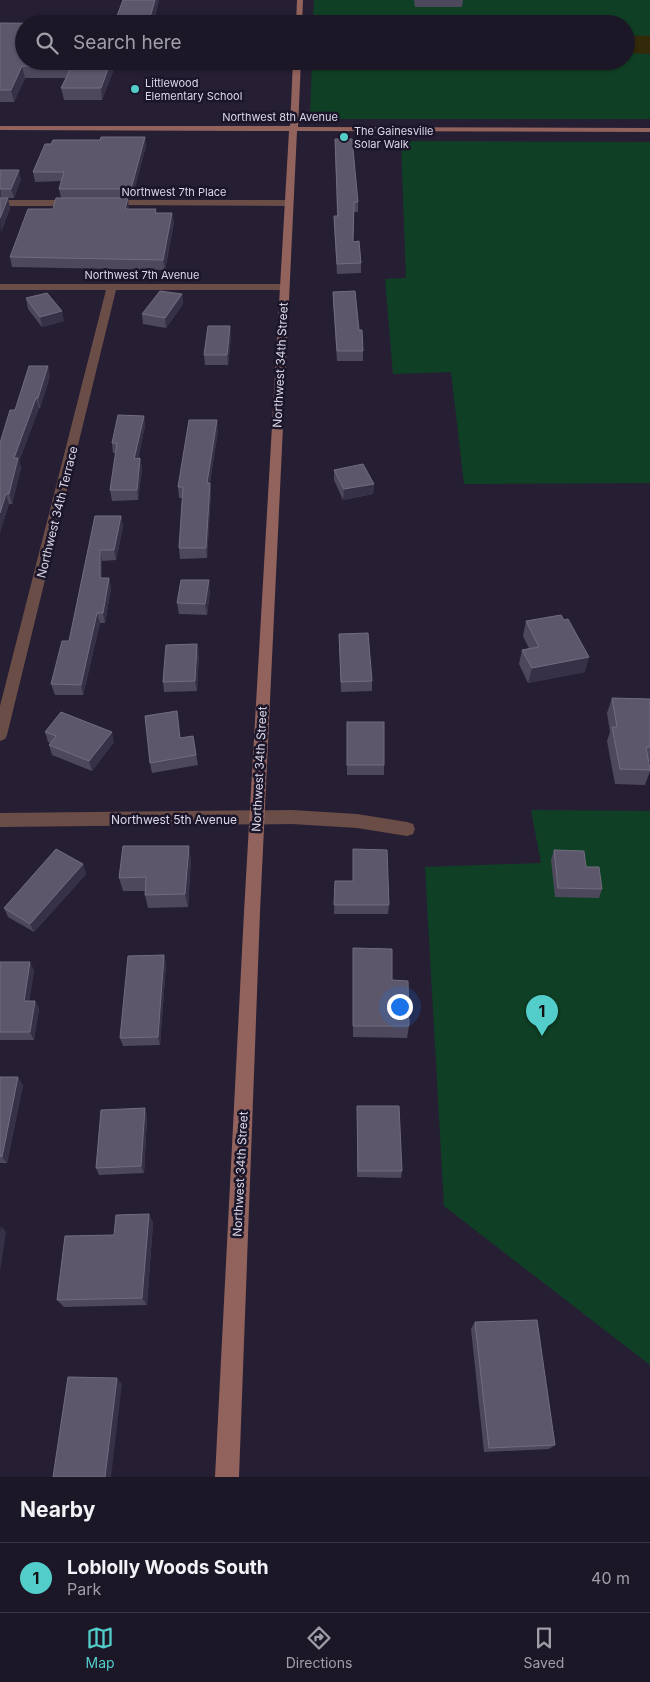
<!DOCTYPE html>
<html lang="en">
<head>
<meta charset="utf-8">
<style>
  body { margin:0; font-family:Inter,sans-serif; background:#25202f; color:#f1f3f6 }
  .you { position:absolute; left:399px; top:1006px; width:18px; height:18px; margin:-12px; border:4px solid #fff; border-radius:50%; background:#1a73e8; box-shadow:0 0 0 8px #1a73e833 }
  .badge { display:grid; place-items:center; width:32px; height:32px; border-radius:50%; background:#53cdca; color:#111; font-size:16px; font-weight:700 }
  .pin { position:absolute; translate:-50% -41px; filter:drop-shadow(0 1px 2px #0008) }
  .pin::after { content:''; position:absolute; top:26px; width:18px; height:15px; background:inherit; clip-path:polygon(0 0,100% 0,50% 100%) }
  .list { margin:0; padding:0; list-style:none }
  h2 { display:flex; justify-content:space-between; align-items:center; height:65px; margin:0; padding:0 20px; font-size:21px }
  h2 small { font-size:16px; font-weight:400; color:#a09fa7 }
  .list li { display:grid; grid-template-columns:32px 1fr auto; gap:15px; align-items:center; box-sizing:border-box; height:70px; padding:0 20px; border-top:1px solid #3a3644 }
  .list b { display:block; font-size:19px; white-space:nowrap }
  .list p { margin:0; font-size:16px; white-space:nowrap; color:#a09fa7 }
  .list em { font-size:16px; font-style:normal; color:#a09fa7 }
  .icon { flex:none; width:28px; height:28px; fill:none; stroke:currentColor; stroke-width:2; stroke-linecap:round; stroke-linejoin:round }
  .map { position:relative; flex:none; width:650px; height:1477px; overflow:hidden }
  .search { position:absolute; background:#1c1727; box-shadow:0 1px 4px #0004; left:15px; right:15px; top:15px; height:55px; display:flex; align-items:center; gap:12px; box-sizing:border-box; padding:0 18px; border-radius:28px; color:#a09fa7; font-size:19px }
  .sheet { height:135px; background:#1c1727 }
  nav { display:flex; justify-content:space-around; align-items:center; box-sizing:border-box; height:70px; border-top:1px solid #3a3644; background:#1c1727; font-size:14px; color:#a09fa7 }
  nav a { display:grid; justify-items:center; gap:2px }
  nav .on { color:#53cdca }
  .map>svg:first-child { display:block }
</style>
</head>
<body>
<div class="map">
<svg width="650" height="1477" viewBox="0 0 650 1477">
  <rect width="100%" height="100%" fill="#261f34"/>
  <g fill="#0f4025">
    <polygon points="314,0 650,0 650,119 310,119 312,61 626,61 626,24 313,24"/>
    <polygon points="401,141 650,142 650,483 464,484 451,372 393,374 385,279 406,278"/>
    <polygon points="531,810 650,811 650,1365 444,1206 425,867 541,863"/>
  </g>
  <polygon fill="#322a09" points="626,35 650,36 650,54 626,53"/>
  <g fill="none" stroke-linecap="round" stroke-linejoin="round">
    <g fill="#6b4d48" fill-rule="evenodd">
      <polygon points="0,200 74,200 78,203 74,206 0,206"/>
      <polygon points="110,200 288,200 292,203 288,206 107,205 107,201"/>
      <polygon points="0,284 284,284 289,287 284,290 116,290 7,735 5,739 0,741 0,706 106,290 0,290"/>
      <polygon points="292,810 357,814 407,822 413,824 415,829 413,834 407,836 357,828 292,824 0,827 0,813"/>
    </g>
    <g fill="#92635c" fill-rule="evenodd">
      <polygon points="297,0 303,0 302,24 296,24"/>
      <polygon points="293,61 301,61 298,127 650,128 650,132 297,131 260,912 239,1477 215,1477 244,912 289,131 0,130 0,126 290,126"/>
    </g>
  </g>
  <g fill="#4e485d">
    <polygon points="123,0 159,0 153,24 24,24 24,61 117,61 102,100 64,100 61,88 66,78 25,78 14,102 0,102 0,23 114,24"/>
    <polygon points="414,0 463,0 462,7 415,7"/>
    <polygon points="145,137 146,146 132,198 61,198 59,189 61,181 35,182 33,172 51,144"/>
    <polygon points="335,148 358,202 358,212 354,212 353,242 361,263 361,273 337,274 334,226 334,216 337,216"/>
    <polygon points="0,170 21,179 14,198 5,198 8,198 10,208 1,232"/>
    <polygon points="129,208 129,209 157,213 174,222 165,270 12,267 10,257"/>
    <polygon points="333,292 359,330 363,351 363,361 337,361 333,302"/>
    <polygon points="182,294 183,304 166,328 143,324 142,314"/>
    <polygon points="26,298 64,321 42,327 28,309"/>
    <polygon points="231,336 228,365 205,365 204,355"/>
    <polygon points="50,376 40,408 39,408 19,461 21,468 12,504 9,504 0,532 0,443 15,410"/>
    <polygon points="144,416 145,426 138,458 140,458 142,469 138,500 112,501 110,490 116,453 113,453 112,443"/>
    <polygon points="218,430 210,483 211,493 207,558 180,559 179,548 183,498 179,498 178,487"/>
    <polygon points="334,470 374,484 373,494 343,500 334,480"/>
    <polygon points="95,516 121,516 123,527 116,560 102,561 102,578 109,578 111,588 105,623 100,623 83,695 55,695 51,684 69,641"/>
    <polygon points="210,591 207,615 179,614 177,603"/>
    <polygon points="564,620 585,672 528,683 519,664 522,650 529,648 523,636 526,621"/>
    <polygon points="339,634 372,681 372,691 341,692"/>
    <polygon points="197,644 199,654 197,691 164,692 163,682"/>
    <polygon points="612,698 650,699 650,762 649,762 650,771 645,785 615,784 607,741 610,732 607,713"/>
    <polygon points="347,722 384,765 384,775 347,775"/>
    <polygon points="45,732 114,742 92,771 52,755 49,745 50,743 48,742"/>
    <polygon points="193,736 198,765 152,773 150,763 181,738"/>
    <polygon points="554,850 586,867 602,889 599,898 555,897 551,860"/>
    <polygon points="191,859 188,907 148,908 145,895 145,891 123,891 119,878"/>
    <polygon points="83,864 86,874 34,932 8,917 4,908"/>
    <polygon points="335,881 352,881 389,905 388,914 334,914"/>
    <polygon points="353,948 392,980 409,1026 407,1038 353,1037"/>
    <polygon points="164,955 166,964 160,1045 123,1046 120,1038"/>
    <polygon points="0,962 34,970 29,1001 35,1001 39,1009 34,1040 0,1040"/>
    <polygon points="0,1077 23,1085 7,1163 0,1163"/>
    <polygon points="357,1106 402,1171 401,1178 357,1177"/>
    <polygon points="147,1115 144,1173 99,1175 96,1168"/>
    <polygon points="149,1214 153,1223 147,1305 64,1307 57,1300 114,1235"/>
    <polygon points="475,1322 555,1445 549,1449 484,1452 471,1329"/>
  </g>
  <g fill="#373147">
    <polygon points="155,0 159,0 153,24 148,24"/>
    <polygon points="111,61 117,61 102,100 101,88"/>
    <polygon points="22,66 25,78 14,102 11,90"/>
    <polygon points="145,137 146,146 132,198 131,189"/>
    <polygon points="19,170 21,179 14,198 11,189"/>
    <polygon points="8,198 10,208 1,232 0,218"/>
    <polygon points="128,198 129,208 126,219 125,209"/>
    <polygon points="172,213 174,222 165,270 163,260"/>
    <polygon points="182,294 183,304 166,328 165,318"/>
    <polygon points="62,311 64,321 42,327 40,317"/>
    <polygon points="230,326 231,336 228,365 227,355"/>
    <polygon points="48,366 50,376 40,408 38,398"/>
    <polygon points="36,398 39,408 19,461 21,468 12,504 9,494 14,458"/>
    <polygon points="144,416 145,426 136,469 134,459"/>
    <polygon points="217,420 218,430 208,493 207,483"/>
    <polygon points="140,458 142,469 138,500 137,490"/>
    <polygon points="210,483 211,493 207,558 206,548"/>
    <polygon points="374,484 373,494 343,500 344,489"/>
    <polygon points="6,494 9,504 0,532 0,513"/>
    <polygon points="121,516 123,527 116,560 114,550"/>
    <polygon points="100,550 102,561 102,588 100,578"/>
    <polygon points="109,578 111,588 105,623 103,613"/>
    <polygon points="209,580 210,591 207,615 205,604"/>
    <polygon points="97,613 100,623 83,695 81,685"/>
    <polygon points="197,644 199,654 197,691 195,681"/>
    <polygon points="589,657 585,672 528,683 532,668"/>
    <polygon points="112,732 114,742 92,771 89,761"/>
    <polygon points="189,846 191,859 188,907 185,894"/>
    <polygon points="83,864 86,874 34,932 30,924"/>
    <polygon points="164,955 166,964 160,1045 158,1037"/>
    <polygon points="30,962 34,970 28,1009 24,1001"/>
    <polygon points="35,1001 39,1009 34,1040 30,1032"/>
    <polygon points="18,1077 23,1085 7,1163 2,1157"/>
    <polygon points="145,1108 147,1115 144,1173 141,1166"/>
    <polygon points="149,1214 153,1223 147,1305 142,1298"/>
    <polygon points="1,1226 6,1232 0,1272 0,1232"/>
    <polygon points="117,1378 122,1384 111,1477 105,1477"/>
  </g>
  <g fill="#5d576c" stroke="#716c7f">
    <polygon points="123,0 155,0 148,24 24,24 24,61 111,61 101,88 61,88 71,68 67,67 22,66 11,90 0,90 0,23 114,24"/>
    <polygon points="101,137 145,137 131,189 59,189 64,172 33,172 45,144 51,144 53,140 100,140"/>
    <polygon points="335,139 352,139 358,202 354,202 353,242 359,241 361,263 337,264 334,216 338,216"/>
    <polygon points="0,170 19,170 11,189 0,189"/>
    <polygon points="0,198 8,198 0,218"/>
    <polygon points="56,198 128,198 125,209 156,209 155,213 172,213 163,260 10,257 28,209 53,209"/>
    <polygon points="160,291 182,294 165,318 142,314"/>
    <polygon points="355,291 359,330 362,330 363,351 337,351 333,292"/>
    <polygon points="47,293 62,311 40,317 26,298"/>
    <polygon points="208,326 230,326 227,355 204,355"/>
    <polygon points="29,366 48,366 38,398 36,398 14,458 18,458 9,494 6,494 0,513 0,443 10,410 15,410"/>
    <polygon points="118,415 144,416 134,459 140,458 137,490 110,490 117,443 112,443"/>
    <polygon points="189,420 217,420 207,483 210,483 206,548 179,548 183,487 178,487"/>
    <polygon points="363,464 374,484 344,489 334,470"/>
    <polygon points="95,516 121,516 114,550 100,550 100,578 109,578 103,613 97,613 81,685 51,684 62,641 69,641"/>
    <polygon points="181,580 209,580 205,604 177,603"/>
    <polygon points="561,615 564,620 568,619 589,657 532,668 522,650 539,647 526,621"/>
    <polygon points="368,633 372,681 341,682 339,634"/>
    <polygon points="197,644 195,681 163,682 166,645"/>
    <polygon points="612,698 650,699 650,747 646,747 650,770 620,769 612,727 617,727"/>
    <polygon points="177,711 180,738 193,736 196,755 150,763 145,716"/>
    <polygon points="61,712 112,732 89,761 49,745 56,736 45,732"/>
    <rect x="347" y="722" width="37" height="43"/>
    <polygon points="123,846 189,846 185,894 145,895 146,877 119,878"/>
    <polygon points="56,849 83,864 30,924 4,908"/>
    <polygon points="353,849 387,850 389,905 334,905 335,881 353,881"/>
    <polygon points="554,850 584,851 586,867 599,867 602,889 558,888"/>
    <polygon points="353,948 392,949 392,980 408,981 409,1026 353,1026"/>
    <polygon points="164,955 158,1037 120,1038 128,956"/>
    <polygon points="0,962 30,962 24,1001 35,1001 30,1032 0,1032"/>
    <polygon points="0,1077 18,1077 2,1157 0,1156"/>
    <polygon points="357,1106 399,1106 402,1171 358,1171"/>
    <polygon points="145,1108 141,1166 96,1168 101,1110"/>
    <polygon points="149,1214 142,1298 57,1300 65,1236 114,1235 116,1215"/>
    <polygon points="537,1320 555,1445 489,1448 475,1322"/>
    <polygon points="68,1377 117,1378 105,1477 53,1477"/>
  </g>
  <g fill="#53cdca" stroke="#1c162a" stroke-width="2">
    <circle cx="135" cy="89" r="5"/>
    <circle cx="344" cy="137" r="5"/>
  </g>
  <g text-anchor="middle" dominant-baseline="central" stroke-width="5" stroke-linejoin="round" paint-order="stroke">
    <g font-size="11" fill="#dcd8e7" stroke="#1c162a" text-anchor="start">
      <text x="145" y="83">Littlewood<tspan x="145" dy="13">Elementary School</tspan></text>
      <text x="354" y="131">The Gainesville<tspan x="354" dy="13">Solar Walk</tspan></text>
    </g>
    <g font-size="11" fill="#dcd8e7" stroke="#1c162a">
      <text x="280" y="117">Northwest 8th Avenue</text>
      <text x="174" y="192">Northwest 7th Place</text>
      <text x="142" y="275">Northwest 7th Avenue</text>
    </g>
    <g font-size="12" fill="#dcd8e7" stroke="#1c162a">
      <text transform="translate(280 365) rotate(-87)">Northwest 34th Street</text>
      <text transform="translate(57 512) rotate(-76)">Northwest 34th Terrace</text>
      <text transform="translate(259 769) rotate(-87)">Northwest 34th Street</text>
      <text x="174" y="819">Northwest 5th Avenue</text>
      <text transform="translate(240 1174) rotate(-87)">Northwest 34th Street</text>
    </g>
  </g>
</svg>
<div class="you"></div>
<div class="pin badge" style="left:542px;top:1036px">1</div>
<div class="search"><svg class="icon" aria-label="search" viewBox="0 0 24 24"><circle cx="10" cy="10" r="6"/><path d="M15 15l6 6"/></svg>Search here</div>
</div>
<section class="sheet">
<h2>Nearby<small></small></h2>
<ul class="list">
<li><span class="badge">1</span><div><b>Loblolly Woods South</b><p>Park</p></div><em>40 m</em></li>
</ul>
</section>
<nav>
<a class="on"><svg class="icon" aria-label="map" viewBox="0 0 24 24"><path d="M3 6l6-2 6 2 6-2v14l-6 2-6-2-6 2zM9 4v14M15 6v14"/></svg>Map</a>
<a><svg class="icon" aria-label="directions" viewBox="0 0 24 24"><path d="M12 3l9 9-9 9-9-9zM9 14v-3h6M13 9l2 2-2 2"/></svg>Directions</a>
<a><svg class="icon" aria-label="saved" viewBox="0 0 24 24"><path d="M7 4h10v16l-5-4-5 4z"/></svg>Saved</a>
</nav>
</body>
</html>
